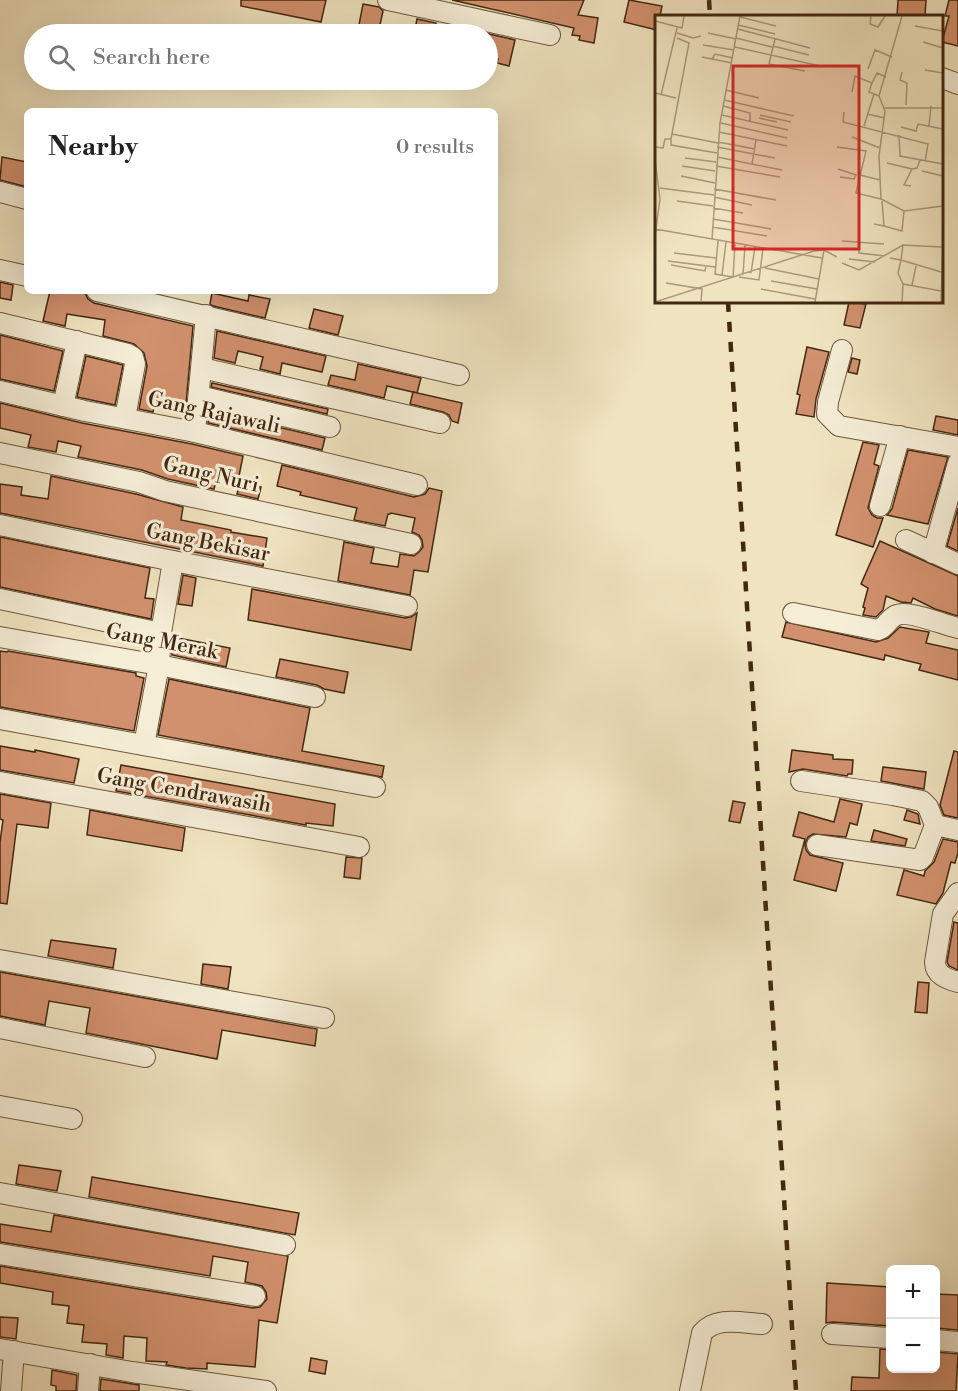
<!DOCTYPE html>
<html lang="en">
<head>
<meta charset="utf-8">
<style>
  body { margin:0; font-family:"Libre Bodoni",serif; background:#f6f6f6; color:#202124 }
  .controls { position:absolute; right:18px; bottom:18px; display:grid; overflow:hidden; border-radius:9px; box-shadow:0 6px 24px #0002 }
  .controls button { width:54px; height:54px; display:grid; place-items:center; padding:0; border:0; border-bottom:2px solid #e0e0e0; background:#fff; color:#202124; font:30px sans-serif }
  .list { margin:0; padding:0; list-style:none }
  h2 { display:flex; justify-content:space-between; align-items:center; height:78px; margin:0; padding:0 24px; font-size:26px }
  h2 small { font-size:20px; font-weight:400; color:#757577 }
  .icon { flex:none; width:33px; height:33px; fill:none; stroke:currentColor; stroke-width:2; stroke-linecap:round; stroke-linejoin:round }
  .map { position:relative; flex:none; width:958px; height:1391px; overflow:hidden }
  .search { position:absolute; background:#fff; box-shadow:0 6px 24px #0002; left:24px; top:24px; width:474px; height:66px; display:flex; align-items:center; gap:15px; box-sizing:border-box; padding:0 21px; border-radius:33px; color:#757577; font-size:22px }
  .panel { position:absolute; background:#fff; box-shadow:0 6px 24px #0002; left:24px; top:108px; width:474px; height:186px; border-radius:9px }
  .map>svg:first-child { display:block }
</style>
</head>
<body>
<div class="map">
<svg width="958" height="1391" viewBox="0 0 958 1391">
  <rect width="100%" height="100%" fill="#f0e4c0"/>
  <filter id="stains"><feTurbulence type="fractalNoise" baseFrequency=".00333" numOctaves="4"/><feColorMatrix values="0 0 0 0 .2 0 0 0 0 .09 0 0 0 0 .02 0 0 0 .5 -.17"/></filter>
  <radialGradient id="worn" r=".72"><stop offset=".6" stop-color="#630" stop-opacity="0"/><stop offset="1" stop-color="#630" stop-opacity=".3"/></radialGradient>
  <g fill="#d2916e" stroke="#422811" stroke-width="1.5">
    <polygon points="241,0 326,0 321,22 241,6"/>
    <polygon points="452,0 584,0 578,15 598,18 594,43 579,40 580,36 572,35 574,28"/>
    <polygon points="629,0 662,6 660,16 657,16 657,30 624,22"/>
    <polygon points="898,0 926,0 925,16 897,16"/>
    <polygon points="949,0 958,0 958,46 942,42 949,16 945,16"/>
    <polygon points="363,4 379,7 383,11 378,34 358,30"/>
    <polygon points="417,19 436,23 434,34 414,34"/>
    <polygon points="476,31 515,40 509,66 497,63 498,59 488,56 488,34 475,34"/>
    <polygon points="2,157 27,162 27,187 0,180"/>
    <polygon points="0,282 13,285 11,300 0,298"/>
    <polygon points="50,291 85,293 88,299 94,303 193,326 186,404 156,398 153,412 139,409 147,366 144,353 134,344 103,336 105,320 67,314 65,326 43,321"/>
    <polygon points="212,293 248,301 249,295 270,299 265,318 213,306 210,304"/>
    <polygon points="849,302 866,304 860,328 844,325"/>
    <polygon points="314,309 343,316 338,335 309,328"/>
    <polygon points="217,331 326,356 322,372 282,363 280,374 260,369 263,357 238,351 235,363 214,358"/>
    <polygon points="0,335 63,351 54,391 0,379"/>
    <polygon points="807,347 829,352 816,399 814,417 796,414 800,395 797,394"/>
    <polygon points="86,356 123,365 115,405 77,397"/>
    <polygon points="852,358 860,360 857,374 848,372"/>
    <polygon points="358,364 421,378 417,393 387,386 384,398 328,385 331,375 355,380"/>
    <polygon points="212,383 328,409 327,414 211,387"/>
    <polygon points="413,392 462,403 458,423 452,421 449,415 443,412 410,404"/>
    <polygon points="0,403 82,423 192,444 243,456 238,481 217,477 214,489 168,479 142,470 78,457 81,446 58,441 56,452 28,447 31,435 0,428"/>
    <polygon points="209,411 325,438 322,450 208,423"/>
    <polygon points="936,416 958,420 958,435 933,430"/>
    <polygon points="863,442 879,445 874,464 879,466 868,508 872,515 877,518 883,518 873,547 836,535"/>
    <polygon points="908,450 948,457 928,524 887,515 892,509"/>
    <polygon points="282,465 414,497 425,494 429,488 442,491 428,572 414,570 410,595 338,581 344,542 374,548 371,563 398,567 400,554 414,556 419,552 423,547 422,540 419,535 412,532 415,518 391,513 390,514 388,514 385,526 354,520 357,508 300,495 301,492 277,486"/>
    <polygon points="51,476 136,494 183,507 181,520 231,530 231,532 267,538 263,566 0,513 0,484 22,487 21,495 48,499"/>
    <polygon points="240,482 261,487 258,499 237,494"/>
    <polygon points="958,508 958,551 947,546"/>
    <polygon points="0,537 150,568 145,598 154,599 151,619 0,587"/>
    <polygon points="880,541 958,576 958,616 935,609 913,598 911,603 901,602 886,596 883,610 876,617 863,615 865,608 863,607 868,588 861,584"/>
    <polygon points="183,575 196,578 192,606 178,604"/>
    <polygon points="252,589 405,618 411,617 417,613 411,650 248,620"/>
    <polygon points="786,622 876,642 888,638 900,627 929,632 926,643 958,650 958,680 919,670 921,664 904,660 885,655 884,660 782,637"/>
    <polygon points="173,637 230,648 226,667 172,655"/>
    <polygon points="0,651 7,652 8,651 136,673 136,676 144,678 134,731 0,707"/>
    <polygon points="280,659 348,672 344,693 324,689 317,685 276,677"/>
    <polygon points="169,679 310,708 302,751 384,766 382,777 158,735"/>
    <polygon points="0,746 35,752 35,750 79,759 74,783 0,770"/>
    <polygon points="792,750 833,755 833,759 853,760 852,774 848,774 847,776 803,769 789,772"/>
    <polygon points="954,751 958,752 958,818 944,815 940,805"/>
    <polygon points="121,765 335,804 333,826 306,823 306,825 116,791"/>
    <polygon points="883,767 926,772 924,789 881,781"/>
    <polygon points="0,794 51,803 48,828 17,824 7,904 0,903 0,842 3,820 0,819"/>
    <polygon points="840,799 862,804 857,825 850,823 846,837 813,834 808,837 805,844 806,850 810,855 843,863 836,891 794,880 805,839 793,836 799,812 834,822"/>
    <polygon points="733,801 745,803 740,823 729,821"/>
    <polygon points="90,810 185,828 182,851 87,835"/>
    <polygon points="907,810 918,814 920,824 904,820"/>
    <polygon points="874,830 907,839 905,846 871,841"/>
    <polygon points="943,839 958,842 958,853 955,863 951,862 943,893 936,904 897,895 904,870 924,876 925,871 934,862"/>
    <polygon points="346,857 362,858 360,879 344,877"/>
    <polygon points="954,922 958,923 958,970 949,966 947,962"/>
    <polygon points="51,940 116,949 113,968 48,956"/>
    <polygon points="203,964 231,967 228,989 201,984"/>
    <polygon points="0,972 317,1029 315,1046 222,1030 217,1059 86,1033 90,1008 49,1001 45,1025 0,1016"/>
    <polygon points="918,982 929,983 927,1013 915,1012"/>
    <polygon points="19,1165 61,1171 57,1191 16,1184"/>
    <polygon points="92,1177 299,1213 295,1235 89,1197"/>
    <polygon points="54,1215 288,1256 277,1323 259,1320 255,1367 207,1363 207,1369 186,1368 166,1365 167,1362 146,1361 147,1338 124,1336 123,1358 106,1355 107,1344 82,1342 84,1325 67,1323 69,1306 52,1304 53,1292 0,1283 0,1266 253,1308 260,1307 267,1299 266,1292 262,1286 245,1282 248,1262 213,1256 210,1276 0,1242 0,1224 51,1232"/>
    <polygon points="827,1283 891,1287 891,1326 833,1322 826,1323"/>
    <polygon points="936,1294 958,1295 958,1330 936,1328"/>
    <polygon points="0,1317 18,1318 16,1339 0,1337"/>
    <polygon points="880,1349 891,1350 891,1368 936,1368 936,1352 958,1354 956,1391 851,1391 852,1377 879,1378"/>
    <polygon points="311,1358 327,1361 325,1374 309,1371"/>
    <polygon points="52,1370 77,1375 76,1391 56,1391 56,1386 51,1385"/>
    <polygon points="101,1379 139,1385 139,1391 100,1391"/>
  </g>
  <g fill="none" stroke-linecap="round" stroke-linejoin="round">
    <defs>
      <g id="minor">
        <polyline points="388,0 550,35"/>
        <polyline points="942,78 958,84"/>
        <polyline points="0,192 27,199"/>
        <polyline points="0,270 27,276"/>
        <polyline points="97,291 459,375"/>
        <polyline points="0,323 128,354 133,357 135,364 125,418"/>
        <polyline points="842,350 828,402 827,414 839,426 958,447"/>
        <polyline points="202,368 440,423"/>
        <polyline points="0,391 85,411 195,432 417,485"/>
        <polyline points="199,396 330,427"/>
        <polyline points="63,406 77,341"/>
        <polyline points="195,432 206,315"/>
        <polyline points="0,453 139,482 165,491 411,544"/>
        <polyline points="880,506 900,436"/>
        <polyline points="0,525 173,561 407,606"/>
        <polyline points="906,540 958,564"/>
        <polyline points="933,553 958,463"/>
        <polyline points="0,599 161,633"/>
        <path d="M793,613l85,17c9,-3 10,-12 19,-15 12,-5 47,10 61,13"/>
        <polyline points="0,637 159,665 315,697"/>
        <polyline points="0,719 375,787"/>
        <polyline points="144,745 159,665 161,633 173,561"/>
        <polyline points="801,781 893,795 922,801 928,807 935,825 923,857 920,860 817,845"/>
        <polyline points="0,782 359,847"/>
        <polyline points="935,825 958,830"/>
        <path d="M958,893l-15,21 -8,48c0,13 12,17 23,20"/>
        <polyline points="0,960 324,1018"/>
        <polyline points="0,1028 145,1057"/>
        <polyline points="0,1106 72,1119"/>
        <polyline points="0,1193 285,1245"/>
        <polyline points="0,1254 255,1296"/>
        <polyline points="832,1334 890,1338"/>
        <polyline points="936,1340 958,1342"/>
        <polyline points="0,1349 132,1372 266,1391"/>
        <polyline points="11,1391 14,1351"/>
        <polyline points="88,1391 90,1364"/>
        <path d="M690,1391l12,-58c14,-17 40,-10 60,-9"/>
      </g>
    </defs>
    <use href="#minor" stroke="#6e573d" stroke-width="22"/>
    <use href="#minor" stroke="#f5edd6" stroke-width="20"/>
    <g stroke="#422811" stroke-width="4.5" stroke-dasharray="10 10" stroke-linecap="butt">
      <polyline points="709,0 710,16"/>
      <polyline points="728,302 796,1391"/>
    </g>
  </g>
  <g text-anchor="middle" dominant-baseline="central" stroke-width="6" stroke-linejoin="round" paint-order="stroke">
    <g font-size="21" fill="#422811" stroke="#f5edd6">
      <text transform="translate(214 413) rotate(12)">Gang Rajawali</text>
      <text transform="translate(211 475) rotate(13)">Gang Nuri</text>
      <text transform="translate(208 543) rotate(11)">Gang Bekisar</text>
      <text transform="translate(162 642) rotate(11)">Gang Merak</text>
      <text transform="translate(184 791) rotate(10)">Gang Cendrawasih</text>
    </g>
  </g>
  <g transform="translate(655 15)">
    <rect width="288" height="288" fill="#f0e4c0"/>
    <path fill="none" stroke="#aa997a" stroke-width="1.5" d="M216,1l-1,8 8,3 7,-11M247,1l-23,80 6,15 -6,45 2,43 23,12 39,-5M85,2l36,9M0,6l27,7 2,-12M83,10l37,9M260,11l28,5M83,14l72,19M22,18l16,5 8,-2M53,18l28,6M81,23l36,9M120,24l-6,25 36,7M268,27l20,6M48,30l31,5M118,31l36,9M80,32l85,19M47,42l30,6M57,44l3,-5 18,4M213,54l7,-19 17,7M270,55l18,3M247,57l-2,8 7,3 -1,22M217,68l5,-10 9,4M71,75l33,8M197,77l3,-16 17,7 -3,9 10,4M0,78l21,5M6,80l16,-67M69,85l70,16M68,91l27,7v8M229,93h59M189,97l-1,10 85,22 -3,18M212,99l18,4M67,100l66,15M105,100l31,7M104,103l18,4M66,108l66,15M209,111l10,-32M274,111l2,-20M246,112l15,4 2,-7 25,5M64,117l68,14M17,119l46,9M244,120l1,21 43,8M197,122l28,11M16,124v6l46,8M63,127l37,7M0,132l8,1 2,-9h6l18,-96 -12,-5M62,132l58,11M182,132l29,4 -10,42 25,6M62,142l65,13M30,143l31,4M0,145l5,39 -5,37M232,148l25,6 5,-1 3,-8M97,149l4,-24M27,151l33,5M61,151l64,11M183,154l18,6 -2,4 -14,-2M267,156l21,5M205,160l20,5M26,161l34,7M256,171l-7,-1 8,-16M5,173l54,7M59,174l62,11M59,182l38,8M22,186l36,5M58,193l30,5M58,204l58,10M219,209l10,2 -2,-25M229,211l18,5 2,-20M57,212l55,9M0,214l167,29M57,225l8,-117 20,-107M63,226l-3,33 18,3M187,226l42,3M204,227v11l26,3M19,238l42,5M235,243l11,2 2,-15M194,244l26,3M13,246l47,6M187,248l17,7 44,-25 39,2M16,250l34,6 1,-5M110,253l54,11M96,258l4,-26M67,260l4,-33M88,260l2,-30M84,262l20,3 4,-32M78,263l2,-35M116,266l46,8M11,268l36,6 -1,12M248,269l-5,-11 3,-13 40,12M257,270l4,-19M106,274l54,10M0,287l159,-51 10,-1 13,7M160,287l9,-52M247,287l1,-18 38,7M286,287l2,-55"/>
    <path fill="#d62828" fill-opacity="0.15" stroke="#d62828" stroke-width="3" d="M78,51h126v183h-126z"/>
    <rect width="288" height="288" fill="none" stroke="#422811" stroke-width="3"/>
  </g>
  <rect width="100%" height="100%" filter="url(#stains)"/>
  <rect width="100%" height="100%" fill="url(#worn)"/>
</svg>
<div class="controls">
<button>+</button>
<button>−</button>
</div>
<div class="search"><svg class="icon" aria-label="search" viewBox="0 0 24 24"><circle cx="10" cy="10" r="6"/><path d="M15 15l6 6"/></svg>Search here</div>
<section class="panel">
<h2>Nearby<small>0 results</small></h2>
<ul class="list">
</ul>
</section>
</div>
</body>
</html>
